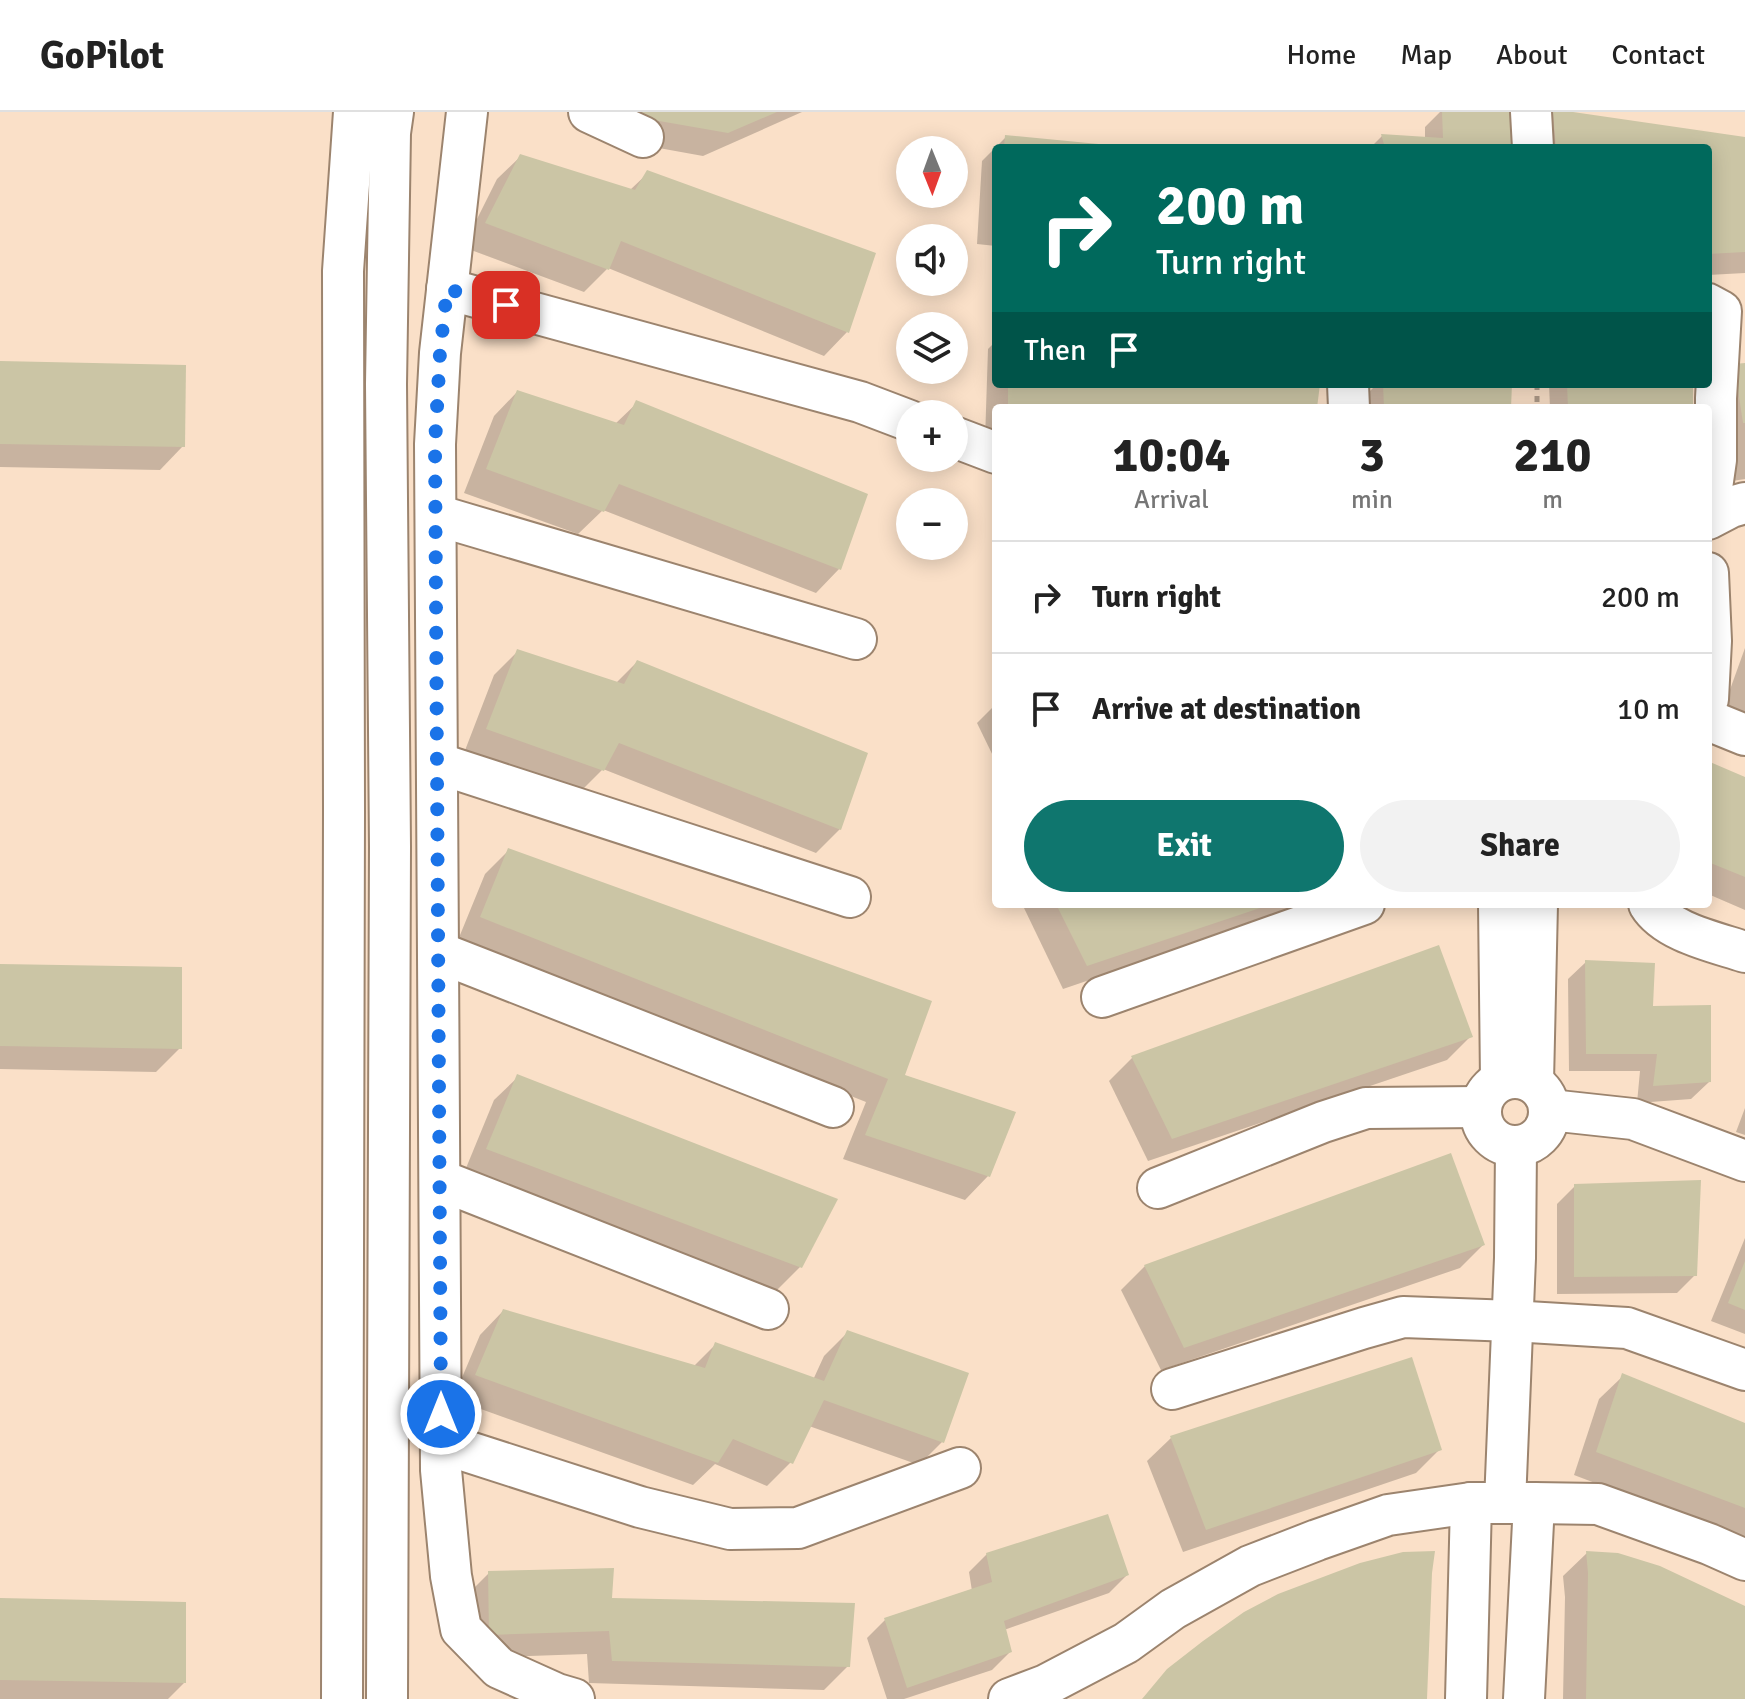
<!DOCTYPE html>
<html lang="en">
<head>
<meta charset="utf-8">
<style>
  body { margin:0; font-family:Signika,sans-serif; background:#f2f2f2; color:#222; height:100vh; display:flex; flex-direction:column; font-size:30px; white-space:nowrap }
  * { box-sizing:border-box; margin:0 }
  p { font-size:26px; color:#767676 }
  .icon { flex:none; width:44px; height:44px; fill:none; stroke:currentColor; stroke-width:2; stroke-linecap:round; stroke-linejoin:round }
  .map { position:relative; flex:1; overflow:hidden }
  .side { position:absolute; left:992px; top:292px; width:720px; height:504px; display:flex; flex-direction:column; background:#fff; border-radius:8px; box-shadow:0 4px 20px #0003 }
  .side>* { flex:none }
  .hud { position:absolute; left:992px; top:32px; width:720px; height:244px; border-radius:8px; box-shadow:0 4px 20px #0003; background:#00695c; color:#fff; overflow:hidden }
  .needle { width:52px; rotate:179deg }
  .controls { position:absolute; left:896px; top:24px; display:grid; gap:16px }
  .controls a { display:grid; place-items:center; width:72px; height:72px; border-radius:50%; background:#fff; box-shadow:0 4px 20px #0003; font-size:40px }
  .pin { position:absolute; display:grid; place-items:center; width:68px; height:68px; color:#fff; margin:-34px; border-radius:16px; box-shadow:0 4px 12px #0006 }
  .me { position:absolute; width:88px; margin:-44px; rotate:0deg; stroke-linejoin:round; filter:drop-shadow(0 0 6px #0008) }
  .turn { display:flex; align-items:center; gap:28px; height:168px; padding:0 32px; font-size:36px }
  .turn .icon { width:104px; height:104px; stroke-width:2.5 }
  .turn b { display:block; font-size:56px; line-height:68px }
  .then { display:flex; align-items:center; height:76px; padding:0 32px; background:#0003; gap:16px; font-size:30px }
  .eta { display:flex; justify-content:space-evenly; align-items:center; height:136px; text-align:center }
  .eta b { font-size:48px; font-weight:700; line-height:56px }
  .primary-button { display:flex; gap:16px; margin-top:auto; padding:16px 32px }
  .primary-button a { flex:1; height:92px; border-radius:48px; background:#0f766e; color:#fff; font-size:32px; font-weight:700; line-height:92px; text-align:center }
  .primary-button a+a { background:#f2f2f2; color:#222 }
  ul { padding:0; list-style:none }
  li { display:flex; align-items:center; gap:24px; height:112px; padding:0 32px; border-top:2px solid #e0e0e0 }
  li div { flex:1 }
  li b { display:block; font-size:30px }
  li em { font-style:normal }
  header { display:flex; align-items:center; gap:48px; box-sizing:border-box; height:112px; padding:0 40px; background:#fff; border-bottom:2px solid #e0e0e0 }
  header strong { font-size:38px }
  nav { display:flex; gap:44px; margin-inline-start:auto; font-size:28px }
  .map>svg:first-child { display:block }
</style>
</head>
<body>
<header>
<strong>GoPilot</strong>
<nav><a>Home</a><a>Map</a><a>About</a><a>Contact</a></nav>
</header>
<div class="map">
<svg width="1745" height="1587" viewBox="0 0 1745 1587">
  <rect width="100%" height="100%" fill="#fae0c8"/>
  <g fill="#0003">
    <path d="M 573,0 L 802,0 L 703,44 L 587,23 Z"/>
    <path d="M 1440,0 L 1519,0 L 1521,36 L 1370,36 L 1382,24 L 1425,27 L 1425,15 Z"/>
    <path d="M 1553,0 L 1745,27 L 1745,161 L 1708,163 L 1708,36 L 1531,36 L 1531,23 Z"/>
    <path d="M 1006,25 L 1121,36 L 996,36 L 996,134 L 977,132 L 982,49 Z"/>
    <path d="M 521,44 L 630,78 L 648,61 L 847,220 L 824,244 L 608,156 L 584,180 L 463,135 L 497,67 Z"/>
    <path d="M 996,229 L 996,272 L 1318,272 L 1315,296 L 996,296 L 996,329 L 985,328 L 988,237 Z"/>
    <path d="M 0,251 L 183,334 L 160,358 L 0,355 Z"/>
    <path d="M 1745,253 L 1745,367 L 1726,370 L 1711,277 Z"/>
    <path d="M 1377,272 L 1510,272 L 1509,296 L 1367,296 L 1366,283 Z"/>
    <path d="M 1549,272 L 1691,272 L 1691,296 L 1550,296 Z"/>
    <path d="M 517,280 L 615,312 L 637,291 L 866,383 L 839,457 L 816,481 L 603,398 L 578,422 L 464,381 L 494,304 Z"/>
    <path d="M 1745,536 L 1745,605 L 1723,597 Z"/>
    <path d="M 517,540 L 615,572 L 637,550 L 840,717 L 816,741 L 603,657 L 579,681 L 464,641 L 494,563 Z"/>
    <path d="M 996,592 L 996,650 L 977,611 Z"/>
    <path d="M 1710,653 L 1745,667 L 1745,798 L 1708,782 L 1708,655 Z"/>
    <path d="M 509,738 L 902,964 L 988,1064 L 965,1088 L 843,1047 L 866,990 L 458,828 L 485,762 Z"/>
    <path d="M 1028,792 L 1312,792 L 1063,877 L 1024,796 Z"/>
    <path d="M 1586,850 L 1651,896 L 1709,970 L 1691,987 L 1637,991 L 1640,959 L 1569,959 L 1568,867 Z"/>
    <path d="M 0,854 L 180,936 L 156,960 L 0,957 Z"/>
    <path d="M 1470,925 L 1447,948 L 1148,1049 L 1109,969 L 1132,946 Z"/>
    <path d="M 518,965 L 801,1154 L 777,1178 L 464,1061 L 494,988 Z"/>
    <path d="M 1745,996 L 1745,1023 L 1736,1020 Z"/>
    <path d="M 1450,1044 L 1483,1133 L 1460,1156 L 1161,1258 L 1121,1178 L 1145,1154 Z"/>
    <path d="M 1575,1074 L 1695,1163 L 1677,1181 L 1557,1182 L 1557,1092 Z"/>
    <path d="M 1745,1126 L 1745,1222 L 1711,1209 Z"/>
    <path d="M 503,1199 L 694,1254 L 715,1233 L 813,1268 L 824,1244 L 848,1220 L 942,1330 L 919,1353 L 809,1314 L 791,1350 L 767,1374 L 715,1352 L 693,1373 L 453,1287 L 480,1223 Z"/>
    <path d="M 1623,1264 L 1745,1313 L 1745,1428 L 1574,1363 L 1599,1287 Z"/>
    <path d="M 1171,1326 L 1440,1337 L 1416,1361 L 1183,1440 L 1147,1349 Z"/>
    <path d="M 1587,1441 L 1745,1496 L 1745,1587 L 1563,1587 L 1565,1485 L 1563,1464 Z"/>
    <path d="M 987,1442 L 1127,1463 L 1109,1481 L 1004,1518 L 1010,1540 L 992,1558 L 904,1587 L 887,1587 L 867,1526 L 885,1508 L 972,1479 L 969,1460 Z"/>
    <path d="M 489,1461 L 610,1488 L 848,1554 L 824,1578 L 589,1571 L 587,1542 L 467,1546 L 465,1485 Z"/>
    <path d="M 0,1488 L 184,1571 L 168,1587 L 0,1587 Z"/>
  </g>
  <g fill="#cbc5a5">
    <path d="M 619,0 L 777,0 L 728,21 L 619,2 Z"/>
    <path d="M 1442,0 L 1521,0 L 1523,36 L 1385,36 L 1381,22 L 1443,26 Z"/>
    <path d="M 1553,0 L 1573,0 L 1745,25 L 1745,140 L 1708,142 L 1708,36 L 1556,36 Z"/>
    <path d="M 1005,23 L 1119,34 L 1119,36 L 1004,36 Z"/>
    <path d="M 520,42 L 635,78 L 647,58 L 876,141 L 849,221 L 621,129 L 609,158 L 485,111 Z"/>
    <path d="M 0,249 L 186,253 L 185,335 L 0,332 Z"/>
    <path d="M 1745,251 L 1745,311 L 1743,311 L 1734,252 Z"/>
    <path d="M 1008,272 L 1320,272 L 1317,296 L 1008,296 Z"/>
    <path d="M 1383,272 L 1512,272 L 1511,296 L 1384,296 Z"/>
    <path d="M 1567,272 L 1693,272 L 1693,296 L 1568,296 Z"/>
    <path d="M 517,278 L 624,313 L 636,288 L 868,382 L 841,458 L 619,372 L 604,400 L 486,357 Z"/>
    <path d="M 517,537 L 624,572 L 637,548 L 868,641 L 841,718 L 619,631 L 604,659 L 486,617 Z"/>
    <path d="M 1710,650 L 1745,665 L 1745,765 L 1708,750 L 1708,655 Z"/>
    <path d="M 508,736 L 932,889 L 905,963 L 1016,1000 L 990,1065 L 865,1023 L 888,967 L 480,805 Z"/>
    <path d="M 1056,792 L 1269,792 L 1269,793 L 1087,854 Z"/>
    <path d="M 1439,833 L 1473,925 L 1172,1027 L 1131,944 Z"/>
    <path d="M 1585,848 L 1655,851 L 1653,894 L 1711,893 L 1711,970 L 1653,974 L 1657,942 L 1586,942 Z"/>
    <path d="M 0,852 L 182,855 L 182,937 L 0,934 Z"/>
    <path d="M 517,962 L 838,1087 L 802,1156 L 486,1037 Z"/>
    <path d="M 1451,1041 L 1485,1133 L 1184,1236 L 1144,1153 Z"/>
    <path d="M 1701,1068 L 1697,1164 L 1574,1165 L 1574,1072 Z"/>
    <path d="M 1745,1149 L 1745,1198 L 1728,1191 Z"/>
    <path d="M 503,1197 L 705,1256 L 715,1230 L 824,1269 L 847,1218 L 969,1261 L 944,1331 L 824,1288 L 793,1352 L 733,1327 L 718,1351 L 475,1263 Z"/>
    <path d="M 1412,1245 L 1442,1338 L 1206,1418 L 1170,1324 Z"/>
    <path d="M 1622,1261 L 1745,1311 L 1745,1396 L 1596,1340 Z"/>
    <path d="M 1108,1402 L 1129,1463 L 1004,1509 L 1012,1540 L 907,1576 L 884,1506 L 992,1470 L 986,1441 Z"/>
    <path d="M 1435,1439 L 1432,1461 L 1427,1587 L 1142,1587 L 1167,1557 L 1203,1529 L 1244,1500 L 1278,1482 L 1360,1451 L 1403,1440 Z"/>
    <path d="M 1586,1439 L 1618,1441 L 1660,1454 L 1745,1494 L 1745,1587 L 1586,1587 L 1588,1461 Z"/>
    <path d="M 614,1456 L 612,1486 L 855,1491 L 850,1555 L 612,1549 L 609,1519 L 489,1523 L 488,1459 Z"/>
    <path d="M 0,1486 L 186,1490 L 186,1571 L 0,1568 Z"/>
  </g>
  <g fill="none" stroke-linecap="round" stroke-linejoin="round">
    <g stroke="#9c846e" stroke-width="44">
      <g id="street">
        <path d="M 467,0 L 440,241 L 435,332 L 441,1358 L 451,1464 L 461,1517 L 499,1556 L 557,1582 L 574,1587"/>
        <path d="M 589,0 L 643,25"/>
        <path d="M 1531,0 L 1533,36"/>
        <path d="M 447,177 L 860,290 L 910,309"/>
        <path d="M 1708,192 L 1721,199 L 1716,286 L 1716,348 L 1708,404"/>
        <path d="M 1348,272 L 1349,296"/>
        <path d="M 954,325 L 996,341"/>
        <path d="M 436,403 L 856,527"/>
        <path d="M 1708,407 L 1731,395 L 1745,391"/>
        <path d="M 1708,461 L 1711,529 L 1708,587"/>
        <path d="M 1708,608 L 1745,623"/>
        <path d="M 437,651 L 850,785"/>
        <path d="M 1499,792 L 1501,968"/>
        <path d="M 1649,792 C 1666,820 1715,830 1745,840"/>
        <path d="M 438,840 L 833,995"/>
        <path d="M 1102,885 L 1364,792"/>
        <circle cx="1515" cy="1000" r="34"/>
        <path d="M 1533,970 L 1537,792"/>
        <path d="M 1550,998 L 1633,1007 L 1745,1049"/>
        <path d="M 440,1068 L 768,1197"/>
        <path d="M 1158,1076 L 1323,1010 L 1366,996 L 1481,995"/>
        <path d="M 1172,1277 L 1364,1216 L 1403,1205 L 1513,1209 L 1627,1216 L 1745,1258"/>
        <path d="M 441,1331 L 640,1395 L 730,1417 L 798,1416 L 960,1356"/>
        <path d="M 1505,1391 L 1515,1146 L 1516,1035"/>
        <path d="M 1534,1391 L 1598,1392 L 1709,1432 L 1745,1448"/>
        <path d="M 342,1587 L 344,699 L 343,159 L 354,0"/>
        <path d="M 387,1587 L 390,734 L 386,272 L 390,21 L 393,0"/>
        <path d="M 1009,1587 L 1046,1573 L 1126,1531 L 1173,1497 L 1250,1454 L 1317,1428 L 1388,1403 L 1471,1391 L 1534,1391 L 1524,1587"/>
        <path d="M 1466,1587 L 1471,1391"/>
      </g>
    </g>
    <path stroke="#ae9a88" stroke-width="5" stroke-dasharray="6 6" stroke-linecap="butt" d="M 1537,272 L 1537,296"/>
    <use href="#street" stroke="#fff" stroke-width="40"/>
  </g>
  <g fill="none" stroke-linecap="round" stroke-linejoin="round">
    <path stroke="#1a73e8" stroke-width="14" stroke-dasharray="0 25.2" d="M 441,1302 L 435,332 L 440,241 L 447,177 L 506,193"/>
  </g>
</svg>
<div class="controls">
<a><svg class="needle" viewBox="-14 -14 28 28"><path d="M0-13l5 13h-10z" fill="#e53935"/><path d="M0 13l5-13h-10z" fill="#767676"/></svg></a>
<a><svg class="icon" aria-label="sound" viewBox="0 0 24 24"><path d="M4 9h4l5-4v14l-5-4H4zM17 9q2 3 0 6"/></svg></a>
<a><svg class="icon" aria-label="layers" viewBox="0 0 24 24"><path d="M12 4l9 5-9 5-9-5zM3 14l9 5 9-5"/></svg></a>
<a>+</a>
<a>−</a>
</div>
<div class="pin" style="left:506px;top:193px;background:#d93025"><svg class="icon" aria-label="arrive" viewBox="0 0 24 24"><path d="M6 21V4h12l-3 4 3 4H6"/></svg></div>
<svg class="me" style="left:441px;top:1302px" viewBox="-20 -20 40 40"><circle r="17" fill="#1a73e8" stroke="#fff" stroke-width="3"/><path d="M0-11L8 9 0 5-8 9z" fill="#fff"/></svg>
<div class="hud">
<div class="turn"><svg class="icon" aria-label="right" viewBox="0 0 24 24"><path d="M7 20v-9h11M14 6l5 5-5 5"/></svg><div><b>200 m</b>Turn right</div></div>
<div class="then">Then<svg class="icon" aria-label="arrive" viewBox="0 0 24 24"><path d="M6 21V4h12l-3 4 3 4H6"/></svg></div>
</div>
<section class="side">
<div class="eta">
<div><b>10:04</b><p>Arrival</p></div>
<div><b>3</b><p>min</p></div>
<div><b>210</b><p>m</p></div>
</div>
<ul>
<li><svg class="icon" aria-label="right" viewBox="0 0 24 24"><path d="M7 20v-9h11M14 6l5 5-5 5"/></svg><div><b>Turn right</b></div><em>200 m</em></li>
<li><svg class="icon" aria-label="arrive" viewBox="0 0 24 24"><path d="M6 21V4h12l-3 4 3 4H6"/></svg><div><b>Arrive at destination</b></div><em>10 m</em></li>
</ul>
<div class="primary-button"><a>Exit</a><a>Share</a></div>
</section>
</div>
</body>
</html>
